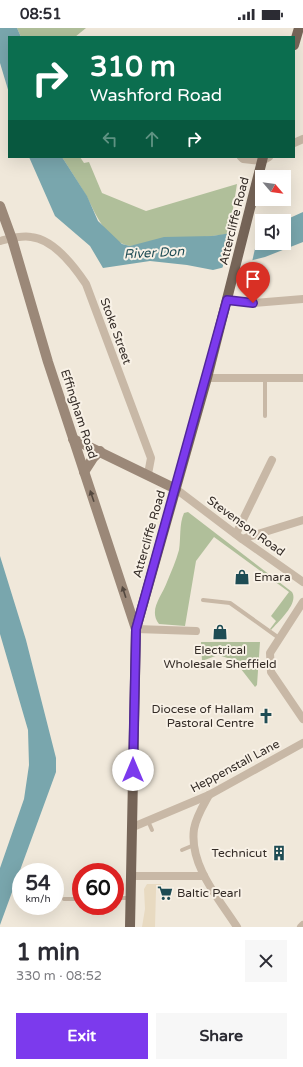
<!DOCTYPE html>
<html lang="en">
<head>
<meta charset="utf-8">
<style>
  body { margin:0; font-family:"Varela Round",sans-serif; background:#f7f7f7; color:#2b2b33; height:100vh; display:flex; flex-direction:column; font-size:15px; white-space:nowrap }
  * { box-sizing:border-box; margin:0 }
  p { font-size:13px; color:#7c7c81 }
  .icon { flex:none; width:22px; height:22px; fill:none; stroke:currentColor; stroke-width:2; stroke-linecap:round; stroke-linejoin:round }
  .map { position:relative; height:899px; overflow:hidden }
  .drawer { display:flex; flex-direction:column; background:#fff; flex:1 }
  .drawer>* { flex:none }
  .guide { position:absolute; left:8px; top:8px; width:287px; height:122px; border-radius:0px; box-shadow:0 4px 16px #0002; background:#0b6e4f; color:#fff; overflow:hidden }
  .needle { width:26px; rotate:119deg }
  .controls { position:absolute; left:255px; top:142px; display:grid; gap:8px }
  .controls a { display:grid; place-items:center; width:36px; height:36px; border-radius:0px; background:#fff; box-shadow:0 4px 16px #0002; font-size:20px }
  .speed { position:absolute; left:12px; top:835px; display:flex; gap:8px; font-size:20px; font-weight:700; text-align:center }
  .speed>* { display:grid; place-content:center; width:52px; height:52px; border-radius:50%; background:#fff; box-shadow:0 4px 16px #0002; line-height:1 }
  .speed small { font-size:10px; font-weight:400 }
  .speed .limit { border:6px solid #d22; background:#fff; color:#111 }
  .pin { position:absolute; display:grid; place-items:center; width:34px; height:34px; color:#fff; margin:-41px -17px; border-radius:50% 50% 50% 0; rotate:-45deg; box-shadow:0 0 4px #0007 }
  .pin .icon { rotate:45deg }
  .me { position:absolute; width:44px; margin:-22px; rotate:0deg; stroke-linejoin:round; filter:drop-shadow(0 0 3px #0008) }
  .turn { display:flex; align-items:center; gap:14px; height:84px; padding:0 16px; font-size:18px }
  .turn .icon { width:52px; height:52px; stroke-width:2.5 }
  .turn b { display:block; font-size:28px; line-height:34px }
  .lanes { display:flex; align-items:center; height:38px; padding:0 16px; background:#0003; justify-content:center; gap:20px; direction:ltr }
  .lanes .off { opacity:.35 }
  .round { display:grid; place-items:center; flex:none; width:42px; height:42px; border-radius:0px; background:#f7f7f7 }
  .headline { display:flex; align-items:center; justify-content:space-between; height:68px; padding:0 16px }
  h1 { font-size:24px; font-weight:700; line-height:30px }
  .cta { display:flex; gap:8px; margin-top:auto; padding:8px 16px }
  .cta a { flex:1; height:46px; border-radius:0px; background:#7c3aed; color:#fff; font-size:16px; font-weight:700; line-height:46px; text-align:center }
  .cta a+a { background:#f7f7f7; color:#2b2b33 }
  .status { display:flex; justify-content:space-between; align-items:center; height:28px; padding:0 20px; background:#fff; direction:ltr }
  .status svg { height:11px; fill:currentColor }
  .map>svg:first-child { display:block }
</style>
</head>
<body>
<div class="status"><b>08:51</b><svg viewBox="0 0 49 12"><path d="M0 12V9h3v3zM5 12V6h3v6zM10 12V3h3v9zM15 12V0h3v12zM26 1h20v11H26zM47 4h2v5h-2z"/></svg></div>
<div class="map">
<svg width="303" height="899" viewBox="0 0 303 899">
  <rect width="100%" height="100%" fill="#f0e8da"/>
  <g fill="#b0bf9a">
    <path d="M 17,0 L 86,0 L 75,9 L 21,9 Z"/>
    <path d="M 62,129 L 80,129 L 84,135 L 89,134 L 102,165 L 146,183 L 237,156 L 229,206 L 130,218 C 107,214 96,187 87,169 C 79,155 70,142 62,129 Z"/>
    <path d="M 188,484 L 292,564 C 299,575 279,593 271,602 L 270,601 L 276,593 L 271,588 L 289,564 L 214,509 L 196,533 L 185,598 L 159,596 C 148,582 162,568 167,554 C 171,544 176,533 179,522 C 181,510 179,496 184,485 Z"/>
    <path d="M 201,614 L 260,614 L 257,657 L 255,659 L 234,632 L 218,627 L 202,633 Z"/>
  </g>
  <path fill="#e8dac1" d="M 147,856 L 163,856 L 156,862 L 155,899 L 142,899 L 145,881 L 144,861 Z"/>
  <g fill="#79a6ad">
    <path d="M 0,0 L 17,0 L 21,9 L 9,9 L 9,65 L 0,35 Z"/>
    <path d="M 29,129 L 62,129 L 87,168 L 98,193 L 122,216 L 130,218 L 164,209 L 212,208 L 262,200 L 262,215 L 284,215 L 284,193 L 283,193 L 303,184 L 303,214 L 265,229 L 213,242 L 187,237 L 150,233 L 103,240 L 90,218 L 55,188 Z"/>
    <path d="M 0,528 L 26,612 L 56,730 L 56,744 L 0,897 L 0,840 L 24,771 L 29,737 L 28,702 L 0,606 Z"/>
  </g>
  <path fill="#f0e8da" d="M 260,198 L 252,234 L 222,242 L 231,203 Z"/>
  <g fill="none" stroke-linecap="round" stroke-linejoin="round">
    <g stroke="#c8b8a6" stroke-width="4">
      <path d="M 265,350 L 265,388"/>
      <path d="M 203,572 L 230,575 L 279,610"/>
      <path d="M 148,793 L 152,802"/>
      <path d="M 182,822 L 194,817"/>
      <path d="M 115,870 L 130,870"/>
      <path d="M 64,871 L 81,871"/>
    </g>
    <g stroke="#c8b8a6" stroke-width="8">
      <path d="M 294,115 L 303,111"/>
      <path d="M 241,129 L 243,131 L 262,133 L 269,129"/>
      <path d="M 0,213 C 9,211 21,207 31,209 C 53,211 74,238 86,256 L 151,430 L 148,446"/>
      <path d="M 227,272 L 253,275 L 303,271"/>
      <path d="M 207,350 L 303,350"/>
      <path d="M 176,461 L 242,511 L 303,554"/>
      <path d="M 236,506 L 272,432"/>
      <path d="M 242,511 L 303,492"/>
      <path d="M 303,574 L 270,625 L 271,644 L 303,691"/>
      <path d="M 136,601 L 196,603"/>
      <path d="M 209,767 C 203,778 196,789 194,801 C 189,837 219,871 237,899"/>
      <path d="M 133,799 L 209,767 L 303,715"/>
      <path d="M 131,848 L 204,848"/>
      <path d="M 301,899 L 303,897"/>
    </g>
    <g stroke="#9b8878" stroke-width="10">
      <path d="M 0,178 L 12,211 L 48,334 L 136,601"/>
      <path d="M 73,411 L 176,461"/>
      <path d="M 84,444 L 93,430 L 100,423"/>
    </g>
    <g stroke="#766558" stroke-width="10">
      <path d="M 294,17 L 299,0"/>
      <path d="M 130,899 L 136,601 L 207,350 L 263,129"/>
    </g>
  </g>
  <defs><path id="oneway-solid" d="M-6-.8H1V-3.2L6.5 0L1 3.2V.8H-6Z"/></defs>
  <g fill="#53483f">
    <use href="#oneway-solid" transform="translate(92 468) rotate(-109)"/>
    <use href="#oneway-solid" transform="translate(124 564) rotate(-108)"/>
  </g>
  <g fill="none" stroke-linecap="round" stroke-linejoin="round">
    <g stroke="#51269a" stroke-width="10">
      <path id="route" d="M 133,742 L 136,601 L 227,272 L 253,275"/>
    </g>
    <use href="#route" stroke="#7c3aed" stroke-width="7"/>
  </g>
  <defs>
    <g id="shop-bare" transform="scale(1.2)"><path d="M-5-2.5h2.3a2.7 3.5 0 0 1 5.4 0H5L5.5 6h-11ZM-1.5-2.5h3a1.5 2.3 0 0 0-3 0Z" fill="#1e4c54" stroke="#f8f1e6" stroke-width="2.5" paint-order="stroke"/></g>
    <g id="church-bare" transform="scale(1.2)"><path d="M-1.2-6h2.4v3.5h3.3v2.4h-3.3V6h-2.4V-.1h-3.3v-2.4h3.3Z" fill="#1e4c54" stroke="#f8f1e6" stroke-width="2.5" paint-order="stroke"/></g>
    <g id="building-bare" transform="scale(1.2)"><path d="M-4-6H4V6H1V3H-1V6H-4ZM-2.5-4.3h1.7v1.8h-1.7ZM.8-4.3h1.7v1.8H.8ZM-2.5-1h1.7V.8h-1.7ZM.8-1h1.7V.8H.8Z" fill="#1e4c54" stroke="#f8f1e6" stroke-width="2.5" paint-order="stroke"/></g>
    <g id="supermarket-bare" transform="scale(1.2)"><path d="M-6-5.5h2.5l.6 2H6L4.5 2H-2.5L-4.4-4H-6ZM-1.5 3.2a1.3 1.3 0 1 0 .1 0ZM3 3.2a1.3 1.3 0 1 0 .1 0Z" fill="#1e4c54" stroke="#f8f1e6" stroke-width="2.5" paint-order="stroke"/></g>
  </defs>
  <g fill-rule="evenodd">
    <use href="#shop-bare" x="242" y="549"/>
    <use href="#shop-bare" x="220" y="604"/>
    <use href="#church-bare" x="266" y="688"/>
    <use href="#building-bare" x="279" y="825"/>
    <use href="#supermarket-bare" x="165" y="865"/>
  </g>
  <g text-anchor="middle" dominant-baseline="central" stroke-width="4" stroke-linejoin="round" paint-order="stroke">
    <g font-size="12" fill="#342c27" stroke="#f8f1e6">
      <text transform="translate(234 193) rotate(-76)">Attercliffe Road</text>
      <text transform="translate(116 303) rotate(70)">Stoke Street</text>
      <text transform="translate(79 386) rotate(72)">Effingham Road</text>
      <text transform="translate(246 498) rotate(36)">Stevenson Road</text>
      <text transform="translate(149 506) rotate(-74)">Attercliffe Road</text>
      <text transform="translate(235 738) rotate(-28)">Heppenstall Lane</text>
    </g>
    <g font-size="12" fill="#342c27" stroke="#f8f1e6" text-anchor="start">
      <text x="254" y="549">Emara</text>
      <text x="220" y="622" text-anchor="middle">Electrical<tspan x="220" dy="14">Wholesale Sheffield</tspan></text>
      <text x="254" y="681" text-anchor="end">Diocese of Hallam<tspan x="254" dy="14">Pastoral Centre</tspan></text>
      <text x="267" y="825" text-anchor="end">Technicut</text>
      <text x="177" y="865">Baltic Pearl</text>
    </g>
    <g font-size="13" font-style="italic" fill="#1e4c54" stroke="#f8f1e6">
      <text transform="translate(154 225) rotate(-3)">River Don</text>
    </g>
  </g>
</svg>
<div class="controls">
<a><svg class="needle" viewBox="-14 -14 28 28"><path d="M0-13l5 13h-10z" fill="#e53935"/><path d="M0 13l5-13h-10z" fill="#7c7c81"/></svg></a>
<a><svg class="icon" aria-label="sound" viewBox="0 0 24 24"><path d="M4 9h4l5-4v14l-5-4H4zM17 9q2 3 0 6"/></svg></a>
</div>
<div class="speed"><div>54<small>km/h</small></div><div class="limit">60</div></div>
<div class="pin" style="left:253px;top:275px;background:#d93025"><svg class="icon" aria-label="arrive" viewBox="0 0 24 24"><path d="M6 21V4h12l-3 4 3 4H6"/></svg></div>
<svg class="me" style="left:133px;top:742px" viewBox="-20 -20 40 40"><circle r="19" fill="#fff"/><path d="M0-13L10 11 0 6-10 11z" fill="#7c3aed"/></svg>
<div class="guide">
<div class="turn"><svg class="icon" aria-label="right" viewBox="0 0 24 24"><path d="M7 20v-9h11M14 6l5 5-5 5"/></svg><div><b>310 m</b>Washford Road</div></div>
<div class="lanes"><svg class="icon off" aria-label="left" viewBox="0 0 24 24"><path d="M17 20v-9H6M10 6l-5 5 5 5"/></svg><svg class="icon off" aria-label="ahead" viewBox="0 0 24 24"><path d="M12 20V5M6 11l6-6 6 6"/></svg><svg class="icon" aria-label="right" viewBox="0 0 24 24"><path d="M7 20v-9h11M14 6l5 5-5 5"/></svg></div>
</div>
</div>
<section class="drawer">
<div class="headline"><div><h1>1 min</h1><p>330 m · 08:52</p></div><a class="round"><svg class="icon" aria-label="close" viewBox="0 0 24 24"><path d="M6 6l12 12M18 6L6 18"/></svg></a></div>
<div class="cta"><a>Exit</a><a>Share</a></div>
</section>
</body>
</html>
